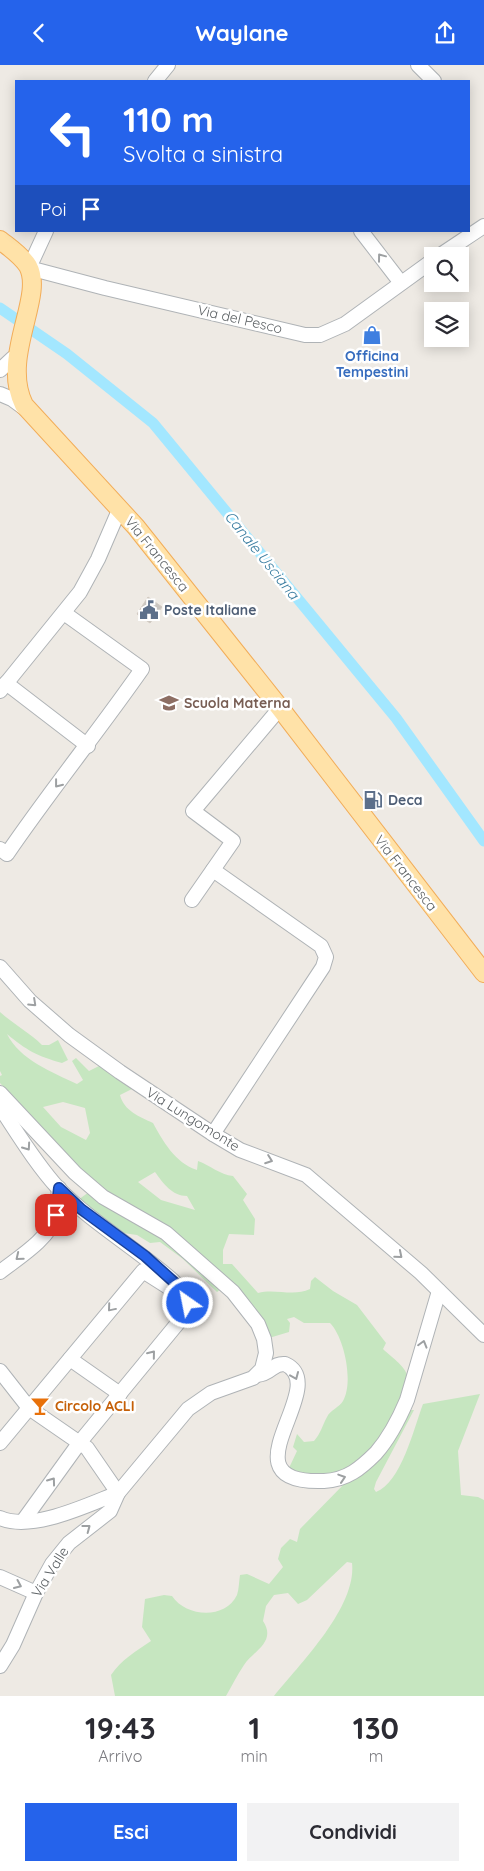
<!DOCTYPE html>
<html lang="it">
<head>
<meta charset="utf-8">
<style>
  body { margin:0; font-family:Quicksand,sans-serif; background:#f2f2f3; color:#2b2b33; height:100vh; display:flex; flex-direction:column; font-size:19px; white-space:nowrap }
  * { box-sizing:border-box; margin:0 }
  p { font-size:16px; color:#7c7c81 }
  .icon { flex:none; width:28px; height:28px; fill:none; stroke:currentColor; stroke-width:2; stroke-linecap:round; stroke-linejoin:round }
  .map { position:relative; height:1631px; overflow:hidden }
  .details { display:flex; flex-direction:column; background:#fff; flex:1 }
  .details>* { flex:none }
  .banner { position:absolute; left:15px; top:15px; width:455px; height:152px; border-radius:0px; box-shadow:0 2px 12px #0003; background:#2563eb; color:#fff; overflow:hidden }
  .buttons { position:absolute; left:424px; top:182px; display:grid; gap:10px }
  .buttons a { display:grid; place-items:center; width:45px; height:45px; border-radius:0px; background:#fff; box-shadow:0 2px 12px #0003; font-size:25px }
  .pin { position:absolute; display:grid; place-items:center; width:42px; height:42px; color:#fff; margin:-21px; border-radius:10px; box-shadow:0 2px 8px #0006 }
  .me { position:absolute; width:55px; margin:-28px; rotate:327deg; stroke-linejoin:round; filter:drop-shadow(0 0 4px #0008) }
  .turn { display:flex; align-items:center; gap:18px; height:105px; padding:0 25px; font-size:22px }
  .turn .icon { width:65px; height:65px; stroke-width:2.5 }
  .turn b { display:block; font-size:35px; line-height:42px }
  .then { display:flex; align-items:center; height:48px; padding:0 25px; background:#0003; gap:10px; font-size:19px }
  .eta { display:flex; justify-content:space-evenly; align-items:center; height:85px; text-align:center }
  .eta b { font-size:30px; font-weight:700; line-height:35px }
  .action { display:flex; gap:10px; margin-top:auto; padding:10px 25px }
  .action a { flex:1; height:58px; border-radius:0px; background:#2563eb; color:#fff; font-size:20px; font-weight:700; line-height:58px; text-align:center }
  .action a+a { background:#f2f2f3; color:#2b2b33 }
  header { display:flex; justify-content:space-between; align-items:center; height:65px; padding:0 25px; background:#2563eb; color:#fff; font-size:22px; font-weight:700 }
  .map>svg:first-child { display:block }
</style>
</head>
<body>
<header><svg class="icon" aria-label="back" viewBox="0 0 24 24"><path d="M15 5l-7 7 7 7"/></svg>Waylane<svg class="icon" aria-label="share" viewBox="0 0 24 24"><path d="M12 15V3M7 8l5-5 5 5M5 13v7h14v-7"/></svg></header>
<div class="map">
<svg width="484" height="1631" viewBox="0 0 484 1631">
  <rect width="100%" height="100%" fill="#eeeae4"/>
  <g fill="#c6e6c0" fill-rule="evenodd">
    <path d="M 0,947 C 13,959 29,967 42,980 L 49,980 L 58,975 L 68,995 L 62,998 C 37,991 26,985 7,969 C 20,995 52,1007 77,1019 L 83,1015 L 72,996 L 76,993 L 89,1006 L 101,1000 L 134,1023 L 120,1030 C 124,1046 140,1052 153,1058 C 163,1076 175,1098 197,1105 L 198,1096 C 210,1100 220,1110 233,1111 L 247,1129 L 243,1135 L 255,1154 L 254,1170 L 229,1169 L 223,1185 L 223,1199 L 232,1199 L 258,1228 C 275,1223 293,1232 310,1224 L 311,1216 L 315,1212 L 333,1226 L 357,1240 L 386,1278 L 383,1284 C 392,1293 409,1303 408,1316 C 408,1324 401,1334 398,1341 C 378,1384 340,1427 289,1403 L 297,1386 L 293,1382 L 297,1369 L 304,1377 L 314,1376 C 321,1368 322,1361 327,1352 C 330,1345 340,1342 343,1336 C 354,1317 344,1272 330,1258 L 304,1258 L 294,1252 L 287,1254 L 290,1258 L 289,1267 L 269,1273 L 229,1218 L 217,1227 L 183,1194 L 160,1177 L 150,1178 L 137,1170 L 123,1168 L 78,1135 L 89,1127 L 31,1053 L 0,1018 L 0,1011 L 2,1010 L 0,1006 ZM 63,1037 L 85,1043 L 90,1068 L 86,1075 L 61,1062 L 43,1042 ZM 155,1107 C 163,1118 172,1131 187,1131 L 195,1145 L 161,1135 L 138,1117 Z"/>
    <path d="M 480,1329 L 458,1386 L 461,1430 L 478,1432 L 484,1435 L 484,1631 L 274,1631 C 300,1599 357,1542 352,1498 L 347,1497 L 307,1535 L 298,1539 L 288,1528 L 274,1530 L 266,1541 L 263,1556 C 277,1577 253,1586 244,1600 C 237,1610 232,1621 226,1631 L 115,1631 L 111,1610 C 121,1595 136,1586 151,1576 L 142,1562 L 145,1534 L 164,1530 L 172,1531 C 186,1552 225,1555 237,1530 C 239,1524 239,1516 240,1510 L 247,1509 L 269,1519 L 283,1502 L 278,1494 L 281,1483 L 290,1474 L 297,1477 L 300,1464 L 346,1417 L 409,1345 L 414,1345 L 376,1417 L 374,1424 L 376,1427 C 401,1418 414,1363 423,1339 Z"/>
  </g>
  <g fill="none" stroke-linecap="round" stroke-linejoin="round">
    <path stroke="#a3e7ff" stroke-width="11" d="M 0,243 L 67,289 L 153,358 L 396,653 L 484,776"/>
  </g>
  <path fill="#c9c5c0" stroke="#d3cbc2" d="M 148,532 L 162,542 L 150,558 L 137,549 Z"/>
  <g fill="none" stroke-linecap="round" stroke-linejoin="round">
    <g stroke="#afb3b6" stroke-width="16">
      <g id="minor">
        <path d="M 418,0 L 434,16"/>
        <path d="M 155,16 L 168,0"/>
        <path d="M 46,166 L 29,203 L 105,223 L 305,270 L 320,270 L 345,259 L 432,196"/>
        <path d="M 361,166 L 401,218"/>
        <path d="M 439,191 L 484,161"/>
        <path d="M 0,305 L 13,293"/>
        <path d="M 0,329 L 12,334 L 27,345"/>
        <path d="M 6,618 L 88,681"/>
        <path d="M 0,626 L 80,527 L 98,494 L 120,443"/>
        <path d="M 0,784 L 7,789 C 50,726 98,667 142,604 L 64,548"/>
        <path d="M 192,835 L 233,776 L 193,746 L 280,643"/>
        <path d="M 0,902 L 30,936 L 69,970 L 120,1007 L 213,1069 L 240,1085 L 306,1110 L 421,1208 L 484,1270"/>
        <path d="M 0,1028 L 75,1108 L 103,1132 L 166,1168 L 233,1227 L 258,1259 L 264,1274 L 266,1288 L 262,1304 L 253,1313 L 211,1328 L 188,1344 L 118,1428 L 110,1446 L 69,1478 L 52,1499 L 36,1528 L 13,1580 L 0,1601"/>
        <path d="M 0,1042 C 18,1069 36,1099 58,1123 C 92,1158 136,1183 172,1215 L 175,1218 L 176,1227 L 188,1238 L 188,1244"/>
        <path d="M 213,1069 L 323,902 L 326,892 L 321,881 L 213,805"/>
        <path d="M 0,1207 C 19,1192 48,1175 56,1151 C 58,1142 58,1132 59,1123"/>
        <path d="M 70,1294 L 120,1329"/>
        <path d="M 0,1306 L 29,1343 L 87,1383 L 118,1428"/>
        <path d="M 257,1310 C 272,1309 272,1298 285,1299 C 334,1321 218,1420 324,1416 C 347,1415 361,1403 376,1388 C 390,1372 399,1354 407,1335 L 439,1226"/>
        <path d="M 0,1378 L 143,1206 L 176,1227"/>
        <path d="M 0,1453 C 32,1467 87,1440 118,1428"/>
        <path d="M 23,1456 L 80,1377 L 182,1253"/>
        <path d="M 0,1512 L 36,1528"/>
      </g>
    </g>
    <g stroke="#f2ad59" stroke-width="20">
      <path id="major" d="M 0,175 C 10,183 21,190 28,201 C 45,232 0,291 24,340 L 136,462 L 280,643 L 484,908"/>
    </g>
    <use href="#minor" stroke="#fff" stroke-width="14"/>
    <use href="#major" stroke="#ffe2a8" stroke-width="18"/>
  </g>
  <defs><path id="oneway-chevron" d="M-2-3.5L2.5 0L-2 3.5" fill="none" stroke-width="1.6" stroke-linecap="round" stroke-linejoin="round" transform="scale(1.25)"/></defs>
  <g stroke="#9da0a2">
    <use href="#oneway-chevron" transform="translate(381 192) rotate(-127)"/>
    <use href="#oneway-chevron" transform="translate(58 719) rotate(128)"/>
    <use href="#oneway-chevron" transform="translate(33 938) rotate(43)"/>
    <use href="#oneway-chevron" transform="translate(27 1082) rotate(55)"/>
    <use href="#oneway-chevron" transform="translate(269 1095) rotate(20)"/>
    <use href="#oneway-chevron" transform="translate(399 1190) rotate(40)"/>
    <use href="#oneway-chevron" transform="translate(19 1192) rotate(141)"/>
    <use href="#oneway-chevron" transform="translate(111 1243) rotate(130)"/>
    <use href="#oneway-chevron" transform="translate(423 1279) rotate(-74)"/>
    <use href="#oneway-chevron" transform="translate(152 1289) rotate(-51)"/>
    <use href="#oneway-chevron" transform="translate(295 1311) rotate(67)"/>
    <use href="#oneway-chevron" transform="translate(342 1413) rotate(-18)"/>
    <use href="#oneway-chevron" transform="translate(52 1416) rotate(-54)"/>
    <use href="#oneway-chevron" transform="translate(87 1463) rotate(-37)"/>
    <use href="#oneway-chevron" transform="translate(18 1520) rotate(24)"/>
  </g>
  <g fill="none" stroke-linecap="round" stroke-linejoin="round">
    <g stroke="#184099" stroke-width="12">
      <path id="route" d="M 56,1150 L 59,1123 L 81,1144 L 145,1191 L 175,1218 L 176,1227 L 188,1238"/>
    </g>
    <use href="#route" stroke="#2563eb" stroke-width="9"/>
  </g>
  <defs>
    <g id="shop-bare" transform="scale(1.5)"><path d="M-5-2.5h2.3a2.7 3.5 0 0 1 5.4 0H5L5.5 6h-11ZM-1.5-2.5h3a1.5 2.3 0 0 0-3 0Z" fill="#3f7fe0" stroke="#fff" stroke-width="2.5" paint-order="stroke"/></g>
    <g id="civic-bare" transform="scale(1.5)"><path d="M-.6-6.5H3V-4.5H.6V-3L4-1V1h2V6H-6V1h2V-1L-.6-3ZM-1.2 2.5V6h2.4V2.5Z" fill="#5c6f8a" stroke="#fff" stroke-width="2.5" paint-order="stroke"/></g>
    <g id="school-bare" transform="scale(1.5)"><path d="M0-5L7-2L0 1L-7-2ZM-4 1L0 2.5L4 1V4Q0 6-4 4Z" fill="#8d6e63" stroke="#fff" stroke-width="2.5" paint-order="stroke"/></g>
    <g id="fuel-bare" transform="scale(1.5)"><path d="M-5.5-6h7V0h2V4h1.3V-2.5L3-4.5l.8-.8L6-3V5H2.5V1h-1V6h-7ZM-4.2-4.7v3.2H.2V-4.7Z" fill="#5c6f8a" stroke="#fff" stroke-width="2.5" paint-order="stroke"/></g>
    <g id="bar-bare" transform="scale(1.5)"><path d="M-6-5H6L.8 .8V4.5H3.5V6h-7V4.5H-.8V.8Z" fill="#e8710a" stroke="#fff" stroke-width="2.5" paint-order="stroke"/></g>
  </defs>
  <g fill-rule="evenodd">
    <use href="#shop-bare" x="372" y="270"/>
    <use href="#civic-bare" x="149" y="545"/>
    <use href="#school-bare" x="169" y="638"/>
    <use href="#fuel-bare" x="373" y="735"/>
    <use href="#bar-bare" x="40" y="1341"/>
  </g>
  <g text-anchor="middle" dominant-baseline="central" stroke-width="5" stroke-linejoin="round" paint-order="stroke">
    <g font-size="14" fill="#5c6164" stroke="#fff">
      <text transform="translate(240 254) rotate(13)">Via del Pesco</text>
      <text transform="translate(157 489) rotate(51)">Via Francesca</text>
      <text transform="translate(406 808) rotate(52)">Via Francesca</text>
      <text transform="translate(193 1054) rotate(32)">Via Lungomonte</text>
      <text transform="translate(50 1507) rotate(-58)">Via Valle</text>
    </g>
    <g font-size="14" font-weight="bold" fill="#366cbe" stroke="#fff">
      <text x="372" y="291">Officina<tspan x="372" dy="16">Tempestini</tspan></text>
    </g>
    <g font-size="14" font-weight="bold" fill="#4e5e75" stroke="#fff" text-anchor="start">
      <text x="164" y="545">Poste Italiane</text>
      <text x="388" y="735">Deca</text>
    </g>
    <g font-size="14" font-weight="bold" fill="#785e54" stroke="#fff" text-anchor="start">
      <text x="184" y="638">Scuola Materna</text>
    </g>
    <g font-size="14" font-weight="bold" fill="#c56008" stroke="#fff" text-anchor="start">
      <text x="55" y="1341">Circolo ACLI</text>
    </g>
    <g font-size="15" font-style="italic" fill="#3a7da0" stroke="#fff">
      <text transform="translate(262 490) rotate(51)">Canale Usciana</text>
    </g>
  </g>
</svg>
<div class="buttons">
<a><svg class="icon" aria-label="search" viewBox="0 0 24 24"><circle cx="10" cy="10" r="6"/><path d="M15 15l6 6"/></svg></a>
<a><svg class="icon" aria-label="layers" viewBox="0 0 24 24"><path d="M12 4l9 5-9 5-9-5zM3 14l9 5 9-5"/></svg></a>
</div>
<div class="pin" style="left:56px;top:1150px;background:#d93025"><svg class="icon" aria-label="arrive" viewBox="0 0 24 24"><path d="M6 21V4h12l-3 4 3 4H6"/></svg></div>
<svg class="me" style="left:188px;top:1238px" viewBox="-20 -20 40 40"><circle r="17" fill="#2563eb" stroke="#fff" stroke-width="3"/><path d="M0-11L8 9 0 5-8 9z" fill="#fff"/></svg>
<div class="banner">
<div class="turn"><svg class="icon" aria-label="left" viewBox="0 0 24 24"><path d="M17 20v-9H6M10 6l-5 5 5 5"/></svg><div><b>110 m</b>Svolta a sinistra</div></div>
<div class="then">Poi<svg class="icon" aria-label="arrive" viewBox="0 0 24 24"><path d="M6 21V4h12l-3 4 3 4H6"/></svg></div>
</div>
</div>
<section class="details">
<div class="eta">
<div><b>19:43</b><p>Arrivo</p></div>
<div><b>1</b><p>min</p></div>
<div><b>130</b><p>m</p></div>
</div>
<div class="action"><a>Esci</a><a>Condividi</a></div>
</section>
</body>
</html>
